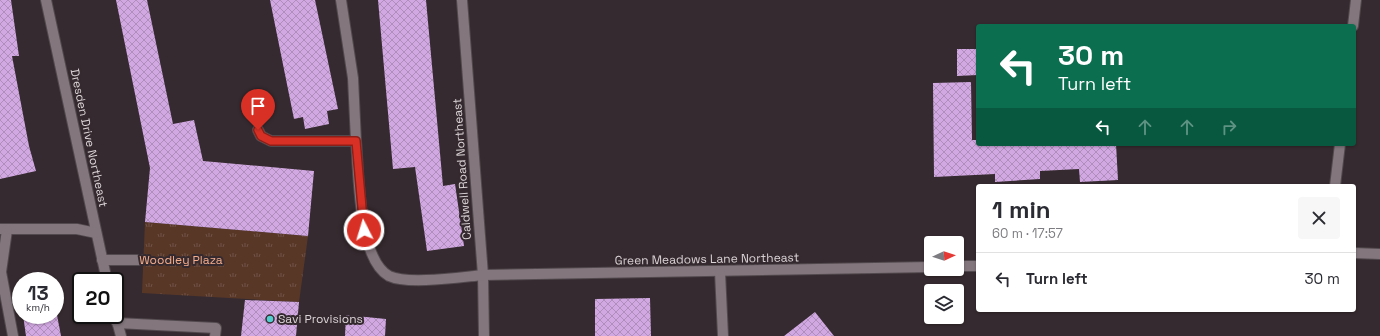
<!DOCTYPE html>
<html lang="en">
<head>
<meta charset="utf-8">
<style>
  body { margin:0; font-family:"Space Grotesk",sans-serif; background:#f7f7f7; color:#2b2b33; height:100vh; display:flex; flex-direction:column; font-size:15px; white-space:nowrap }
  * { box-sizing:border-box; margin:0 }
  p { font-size:13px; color:#7c7c81 }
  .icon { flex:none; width:22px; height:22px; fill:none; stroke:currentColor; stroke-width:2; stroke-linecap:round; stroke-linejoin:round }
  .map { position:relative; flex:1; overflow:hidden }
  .sheet { position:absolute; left:976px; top:184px; width:380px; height:128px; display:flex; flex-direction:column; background:#fff; border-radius:4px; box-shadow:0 1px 3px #0004 }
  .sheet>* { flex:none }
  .top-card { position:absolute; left:976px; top:24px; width:380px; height:122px; border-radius:4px; box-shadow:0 1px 3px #0004; background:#0b6e4f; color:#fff; overflow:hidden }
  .needle { width:26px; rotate:87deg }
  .tools { position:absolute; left:924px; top:236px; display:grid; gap:8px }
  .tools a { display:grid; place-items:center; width:40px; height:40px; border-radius:4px; background:#fff; box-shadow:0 1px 3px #0004; font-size:20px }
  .speed { position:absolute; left:12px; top:272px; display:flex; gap:8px; font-size:20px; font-weight:700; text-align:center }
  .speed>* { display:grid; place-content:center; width:52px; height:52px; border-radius:50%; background:#fff; box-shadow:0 1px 3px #0004; line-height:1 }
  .speed small { font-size:10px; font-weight:400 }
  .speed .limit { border:2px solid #111; border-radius:6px; background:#fff; color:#111 }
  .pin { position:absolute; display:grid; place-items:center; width:34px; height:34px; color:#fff; margin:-41px -17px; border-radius:50% 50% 50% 0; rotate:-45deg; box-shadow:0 0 4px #0007 }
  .pin .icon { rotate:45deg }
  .me { position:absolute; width:44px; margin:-22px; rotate:355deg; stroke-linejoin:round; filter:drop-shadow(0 0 3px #0008) }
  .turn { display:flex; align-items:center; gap:14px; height:84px; padding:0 16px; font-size:18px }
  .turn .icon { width:52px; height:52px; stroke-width:2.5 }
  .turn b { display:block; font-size:28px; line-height:34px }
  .lanes { display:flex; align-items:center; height:38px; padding:0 16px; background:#0003; justify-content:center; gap:20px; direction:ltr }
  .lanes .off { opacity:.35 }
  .round { display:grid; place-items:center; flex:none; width:42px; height:42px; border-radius:4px; background:#f7f7f7 }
  .headline { display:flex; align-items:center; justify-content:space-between; height:68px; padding:0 16px }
  h1 { font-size:24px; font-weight:700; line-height:30px }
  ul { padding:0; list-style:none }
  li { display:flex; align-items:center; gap:12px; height:52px; padding:0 16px; border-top:1px solid #e1e1e2 }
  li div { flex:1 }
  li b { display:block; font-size:15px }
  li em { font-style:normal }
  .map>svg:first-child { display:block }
</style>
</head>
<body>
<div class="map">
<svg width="1380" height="336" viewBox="0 0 1380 336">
  <defs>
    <pattern id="park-tufts" width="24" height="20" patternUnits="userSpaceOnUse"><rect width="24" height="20" fill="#593727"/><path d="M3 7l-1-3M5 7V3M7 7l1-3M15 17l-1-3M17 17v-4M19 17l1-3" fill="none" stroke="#705346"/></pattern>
    <pattern id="building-cross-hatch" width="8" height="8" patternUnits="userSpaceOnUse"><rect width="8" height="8" fill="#d2a8e2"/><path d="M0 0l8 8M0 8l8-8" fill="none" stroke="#ae8eba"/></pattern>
  </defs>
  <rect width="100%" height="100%" fill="#352a2f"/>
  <path fill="url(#park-tufts)" d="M 145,222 L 308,236 L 299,302 L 142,293 Z"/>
  <g fill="url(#building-cross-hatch)">
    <path d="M 0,0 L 11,0 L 19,56 L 12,56 L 29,146 L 36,171 L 0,179 Z"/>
    <path d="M 116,0 L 147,0 L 173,124 L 194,120 L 203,161 L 314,171 L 308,236 L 145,222 L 150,168 Z"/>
    <path d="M 270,0 L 315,0 L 338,109 L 327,111 L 329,124 L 305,129 L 303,117 L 294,119 Z"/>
    <path d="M 378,0 L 426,0 L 443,186 L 455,184 L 464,246 L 427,251 L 415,167 L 393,169 Z"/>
    <path d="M 957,49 L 978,49 L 978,75 L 957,76 Z"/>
    <path d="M 971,82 L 972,140 L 978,140 L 978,144 L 1116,144 L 1118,180 L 1080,182 L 1079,169 L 1040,171 L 1040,179 L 995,182 L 995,174 L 934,177 L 933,83 Z"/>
    <path d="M 650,298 L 651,336 L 595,336 L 595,299 Z"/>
    <path d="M 245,300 L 299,302 L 296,336 L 241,336 Z"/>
    <path d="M 815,312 L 834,336 L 784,336 Z"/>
    <path d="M 23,315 L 57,315 L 61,336 L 26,336 Z"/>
    <path d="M 346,315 L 386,319 L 385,336 L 345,336 Z"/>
  </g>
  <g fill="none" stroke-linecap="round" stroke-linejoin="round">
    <g stroke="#51494d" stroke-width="12">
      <g id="minor">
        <path d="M 46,0 L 107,281"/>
        <path d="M 462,0 L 483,275 L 484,336"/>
        <path d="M 1353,26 L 1356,0"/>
        <path d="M 258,130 L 261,136 L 271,141 L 356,141 L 353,78 L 341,0"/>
        <path d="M 356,141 C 359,173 358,259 389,276 C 408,285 461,277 483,275 L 931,267"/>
        <path d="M 1335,186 L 1340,144"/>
        <path d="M 0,229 L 77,229 L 96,233"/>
        <path d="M 7,230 L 1,272 L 13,336"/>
        <path d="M 1354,253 L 1380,254"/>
        <path d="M 102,260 L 144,260"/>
        <path d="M 957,266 L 978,266"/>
        <path d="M 720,272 L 723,336"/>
        <path d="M 115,314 L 121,336"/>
        <path d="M 117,323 L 216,328 L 215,336"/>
      </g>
    </g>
    <use href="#minor" stroke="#83767d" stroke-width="10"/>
  </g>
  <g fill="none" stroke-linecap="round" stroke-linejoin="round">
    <g stroke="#8d1f18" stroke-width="10">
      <path id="route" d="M 258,130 L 261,136 L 271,141 L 356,141 L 364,230"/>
    </g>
    <use href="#route" stroke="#d93025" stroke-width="7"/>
  </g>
  <circle fill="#52cdd0" stroke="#352a2f" stroke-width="1.5" cx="270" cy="319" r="4"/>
  <g text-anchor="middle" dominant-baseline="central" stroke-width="4" stroke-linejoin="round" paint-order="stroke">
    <g font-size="12" fill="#dbd4d7" stroke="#352a2f">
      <text transform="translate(89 138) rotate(78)">Dresden Drive Northeast</text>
      <text transform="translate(462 169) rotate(-94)">Caldwell Road Northeast</text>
      <text transform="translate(707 259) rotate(-1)">Green Meadows Lane Northeast</text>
    </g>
    <g font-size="12" fill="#f6ad8b" stroke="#352a2f">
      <text x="181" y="260">Woodley Plaza</text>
    </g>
    <g font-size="12" fill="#dbd4d7" stroke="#352a2f" text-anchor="start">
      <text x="278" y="319">Savi Provisions</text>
    </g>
  </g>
</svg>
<div class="tools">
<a><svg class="needle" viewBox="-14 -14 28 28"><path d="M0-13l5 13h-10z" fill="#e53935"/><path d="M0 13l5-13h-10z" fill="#7c7c81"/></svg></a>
<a><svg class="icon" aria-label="layers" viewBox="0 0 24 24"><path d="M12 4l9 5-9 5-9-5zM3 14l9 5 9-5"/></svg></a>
</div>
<div class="speed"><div>13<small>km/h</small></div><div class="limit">20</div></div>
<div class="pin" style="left:258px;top:130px;background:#d93025"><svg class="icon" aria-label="arrive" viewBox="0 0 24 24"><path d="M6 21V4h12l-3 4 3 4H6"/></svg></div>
<svg class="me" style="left:364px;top:230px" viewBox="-20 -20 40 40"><circle r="17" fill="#d93025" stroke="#fff" stroke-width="3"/><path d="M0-11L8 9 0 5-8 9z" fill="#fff"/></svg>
<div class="top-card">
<div class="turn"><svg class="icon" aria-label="left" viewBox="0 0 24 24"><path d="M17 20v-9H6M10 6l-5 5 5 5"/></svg><div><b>30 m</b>Turn left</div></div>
<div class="lanes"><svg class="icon" aria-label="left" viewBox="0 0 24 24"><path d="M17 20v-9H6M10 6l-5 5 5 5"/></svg><svg class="icon off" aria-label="ahead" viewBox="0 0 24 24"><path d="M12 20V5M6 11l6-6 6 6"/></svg><svg class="icon off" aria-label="ahead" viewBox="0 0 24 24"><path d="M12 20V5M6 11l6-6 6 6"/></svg><svg class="icon off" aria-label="right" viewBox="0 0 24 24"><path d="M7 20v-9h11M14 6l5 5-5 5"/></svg></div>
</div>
<section class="sheet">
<div class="headline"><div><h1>1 min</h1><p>60 m · 17:57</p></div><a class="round"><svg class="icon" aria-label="close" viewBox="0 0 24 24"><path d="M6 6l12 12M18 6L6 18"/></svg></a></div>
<ul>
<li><svg class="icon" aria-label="left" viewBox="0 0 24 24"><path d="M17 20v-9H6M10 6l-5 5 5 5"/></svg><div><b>Turn left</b></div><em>30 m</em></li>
</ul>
</section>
</div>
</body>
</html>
